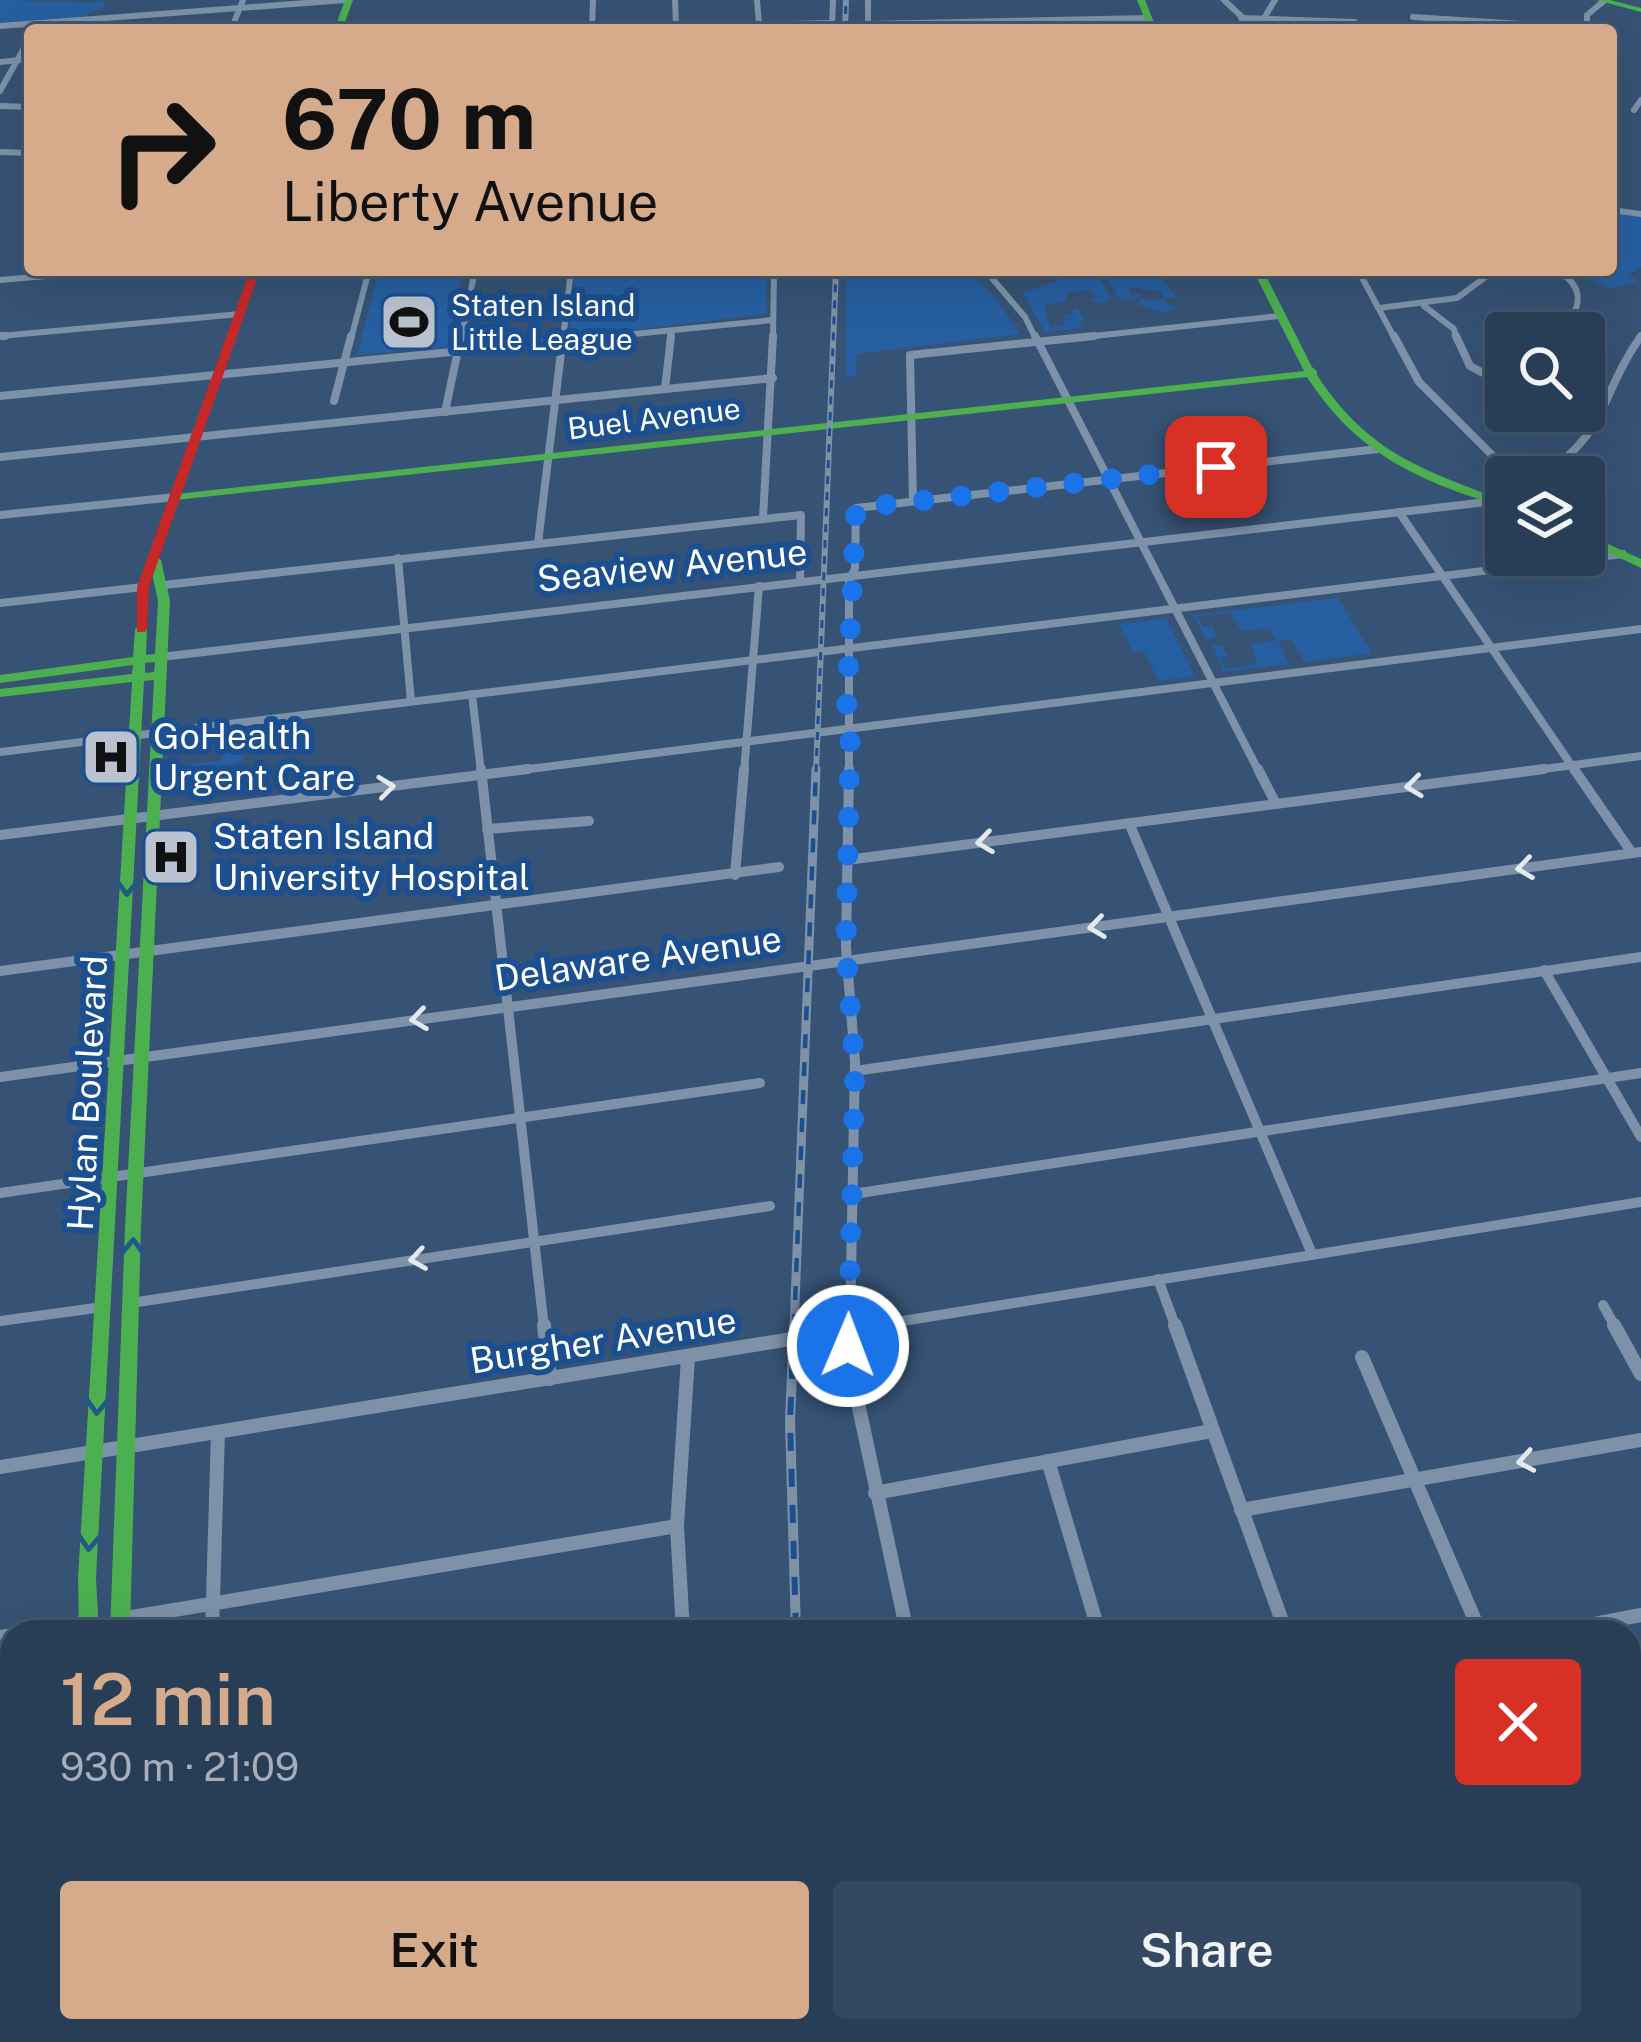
<!DOCTYPE html>
<html lang="en">
<head>
<meta charset="utf-8">
<style>
  body { margin:0; font-family:"Public Sans",sans-serif; background:#344961; color:#f1f3f6; height:100vh; display:flex; flex-direction:column; font-size:45px; white-space:nowrap }
  * { box-sizing:border-box; margin:0 }
  p { font-size:39px; color:#a5aeba }
  .icon { flex:none; width:66px; height:66px; fill:none; stroke:currentColor; stroke-width:2; stroke-linecap:round; stroke-linejoin:round }
  .map { position:relative; flex:1; overflow:hidden }
  .drawer { position:absolute; left:0px; top:1620px; width:1641px; height:423px; display:flex; flex-direction:column; background:#283e57; border-radius:36px 36px 0 0; box-shadow:0 12px 48px #0002,0 0 0 3px #44576d }
  .drawer>* { flex:none }
  .banner { position:absolute; left:24px; top:24px; width:1593px; height:252px; border-radius:12px; box-shadow:0 12px 48px #0002,0 0 0 3px #44576d; background:#d6ab8b; color:#111; overflow:hidden }
  .buttons { position:absolute; left:1485px; top:312px; display:grid; gap:24px }
  .buttons a { display:grid; place-items:center; width:120px; height:120px; border-radius:12px; background:#283e57; box-shadow:0 12px 48px #0002,0 0 0 3px #44576d; font-size:60px }
  .pin { position:absolute; display:grid; place-items:center; width:102px; height:102px; color:#fff; margin:-51px; border-radius:24px; box-shadow:0 6px 18px #0006 }
  .me { position:absolute; width:132px; margin:-66px; rotate:1deg; stroke-linejoin:round; filter:drop-shadow(0 0 9px #0008) }
  .turn { display:flex; align-items:center; gap:42px; height:252px; padding:0 60px; font-size:54px }
  .turn .icon { width:156px; height:156px; stroke-width:2.5 }
  .turn b { display:block; font-size:84px; line-height:102px }
  .round { display:grid; place-items:center; flex:none; width:126px; height:126px; border-radius:12px; background:#344961 }
  .head { display:flex; align-items:center; justify-content:space-between; height:204px; padding:0 60px }
  h1 { font-size:72px; font-weight:600; line-height:90px; color:#d6ab8b }
  .cta { display:flex; gap:24px; margin-top:auto; padding:24px 60px }
  .cta a { flex:1; height:138px; border-radius:12px; background:#d6ab8b; color:#111; font-size:48px; font-weight:600; line-height:138px; text-align:center }
  .cta a+a { background:#344961; color:#f1f3f6 }
  .map>svg:first-child { display:block }
</style>
</head>
<body>
<div class="map">
<svg width="1641" height="2042" viewBox="0 0 1641 2042">
  <rect width="100%" height="100%" fill="#365274"/>
  <g fill="#265fa1">
    <path d="M 0,0 L 93,3 L 104,1 L 104,7 L 88,13 L 87,18 L 0,25 Z"/>
    <path d="M 1611,212 L 1641,216 L 1641,267 L 1628,275 L 1638,281 L 1612,288 L 1564,270 L 1611,270 L 1611,251 L 1617,252 L 1611,247 Z"/>
    <path d="M 379,270 L 463,270 L 447,347 L 357,355 Z"/>
    <path d="M 575,270 L 766,270 L 767,314 L 576,337 L 569,334 Z"/>
    <path d="M 846,270 L 967,270 L 996,298 L 1020,334 L 857,354 L 856,376 L 846,377 Z"/>
    <path d="M 1133,270 L 1153,270 L 1177,297 L 1164,298 L 1168,306 L 1180,305 L 1164,313 L 1136,304 L 1144,297 L 1147,301 L 1163,299 L 1162,291 L 1127,287 L 1131,295 L 1143,294 L 1131,301 L 1118,298 L 1107,278 Z"/>
    <path d="M 1075,274 L 1099,278 L 1111,298 L 1103,304 L 1087,299 L 1095,298 L 1091,290 L 1067,293 L 1067,301 L 1044,305 L 1050,328 L 1065,325 L 1062,318 L 1073,321 L 1063,316 L 1074,315 L 1072,309 L 1078,309 L 1084,319 L 1079,323 L 1086,327 L 1045,332 L 1023,293 Z"/>
    <path d="M 1338,598 L 1372,653 L 1304,662 L 1292,640 L 1278,641 L 1289,664 L 1223,672 L 1212,644 L 1222,646 L 1228,657 L 1220,658 L 1226,669 L 1258,663 L 1250,645 L 1276,640 L 1269,628 L 1241,631 L 1231,613 L 1198,616 L 1203,627 L 1212,626 L 1217,636 L 1206,640 L 1193,615 Z"/>
    <path d="M 1166,618 L 1195,676 L 1159,681 L 1144,651 L 1133,652 L 1119,624 Z"/>
    <path d="M 244,731 L 243,761 L 223,768 L 223,781 L 169,787 L 169,767 L 222,760 L 223,733 Z"/>
  </g>
  <g fill="none" stroke-linecap="round" stroke-linejoin="round">
    <g stroke="#7d92a8" stroke-width="6">
      <path d="M 675,0 L 676,26"/>
      <path d="M 757,0 L 759,24"/>
      <path d="M 868,0 L 868,27"/>
      <path d="M 1224,0 L 1256,30"/>
      <path d="M 1413,17 L 1586,28"/>
      <path d="M 1241,18 L 1355,22"/>
      <path d="M 1264,18 L 1275,0"/>
      <path d="M 868,24 L 1149,18"/>
      <path d="M 0,26 L 346,0"/>
      <path d="M 832,27 L 833,0"/>
      <path d="M 231,30 L 243,0"/>
      <path d="M 488,30 L 832,23"/>
      <path d="M 592,30 L 593,0"/>
      <path d="M 1587,30 L 1587,15 L 1604,1"/>
      <path d="M 0,62 L 30,59"/>
      <path d="M 0,91 L 28,41"/>
      <path d="M 0,106 L 30,107"/>
      <path d="M 1634,110 L 1641,100"/>
      <path d="M 0,152 L 30,153"/>
      <path d="M 1611,210 L 1641,214"/>
      <path d="M 985,270 L 1025,317 L 1036,339"/>
      <path d="M 1358,270 L 1395,339"/>
      <path d="M 1556,270 C 1587,287 1582,310 1559,333"/>
      <path d="M 0,280 L 116,270"/>
      <path d="M 1424,306 L 1454,329 L 1456,339"/>
      <path d="M 1379,308 L 1457,298 L 1495,270"/>
      <path d="M 0,336 L 240,314"/>
      <path d="M 351,339 L 369,270"/>
      <path d="M 461,339 L 475,270"/>
      <path d="M 563,339 L 571,270"/>
      <path d="M 584,339 L 773,320"/>
      <path d="M 670,339 L 671,331"/>
      <path d="M 773,339 L 774,270"/>
      <path d="M 1066,339 L 1279,316"/>
    </g>
    <g stroke="#7d92a8" stroke-width="8">
      <path d="M 0,336 L 5,336"/>
      <path d="M 1035,336 L 1259,772"/>
      <path d="M 1394,336 L 1419,382 L 1514,477"/>
      <path d="M 1456,336 L 1470,366 L 1506,385"/>
      <path d="M 665,389 L 671,336"/>
      <path d="M 0,396 L 615,336"/>
      <path d="M 334,401 L 351,336"/>
      <path d="M 445,412 L 461,336"/>
      <path d="M 0,457 L 773,378"/>
      <path d="M 1539,477 C 1608,436 1599,395 1641,336"/>
      <path d="M 913,501 L 910,355 L 1094,336"/>
      <path d="M 1399,512 L 1576,772"/>
      <path d="M 0,515 L 176,497"/>
      <path d="M 763,518 L 773,336"/>
      <path d="M 538,543 L 563,336"/>
      <path d="M 398,558 L 411,701"/>
      <path d="M 164,585 L 801,515 L 800,581"/>
      <path d="M 0,603 L 143,587"/>
      <path d="M 161,657 L 1495,501 L 1506,494"/>
      <path d="M 472,694 L 481,772"/>
      <path d="M 0,752 L 1623,554"/>
      <path d="M 505,772 L 1641,629"/>
      <path d="M 744,772 L 759,586"/>
      <path d="M 849,772 L 849,582 L 855,568 L 856,508 L 1378,449"/>
      <path d="M 1521,772 L 1641,756"/>
    </g>
    <g stroke="#7d92a8" stroke-width="10">
      <path d="M 481,769 L 544,1328"/>
      <path d="M 849,769 L 846,947 L 855,1062 L 850,1328"/>
      <path d="M 1258,769 L 1276,804"/>
      <path d="M 1574,769 L 1632,853"/>
      <path d="M 1129,823 L 1312,1254"/>
      <path d="M 487,829 L 589,821"/>
      <path d="M 0,835 L 528,769"/>
      <path d="M 847,860 L 1544,769"/>
      <path d="M 735,875 L 744,769"/>
      <path d="M 1544,970 L 1641,1137"/>
      <path d="M 0,971 L 779,867"/>
      <path d="M 855,1071 L 1641,957"/>
      <path d="M 0,1077 L 1641,852"/>
      <path d="M 0,1193 L 760,1083"/>
      <path d="M 853,1194 L 1641,1073"/>
      <path d="M 1158,1279 L 1176,1328"/>
      <path d="M 131,1303 L 770,1206"/>
      <path d="M 1603,1305 L 1616,1328"/>
      <path d="M 0,1321 L 103,1307"/>
      <path d="M 859,1328 L 1641,1202"/>
    </g>
    <g stroke="#7d92a8" stroke-width="14">
      <path d="M 544,1325 L 550,1379"/>
      <path d="M 850,1325 L 849,1361 L 907,1632"/>
      <path d="M 1175,1325 L 1286,1632"/>
      <path d="M 1614,1325 L 1641,1374"/>
      <path d="M 1362,1357 L 1480,1632"/>
      <path d="M 1048,1461 L 1099,1632"/>
      <path d="M 0,1467 L 878,1325"/>
      <path d="M 875,1493 L 1212,1431"/>
      <path d="M 1241,1510 L 1641,1440"/>
      <path d="M 120,1619 L 677,1526"/>
      <path d="M 1573,1628 L 1641,1615"/>
      <path d="M 32,1632 L 88,1622"/>
      <path d="M 212,1632 L 218,1432"/>
      <path d="M 683,1632 L 677,1526 L 688,1358"/>
      <path d="M 0,1637 L 12,1635"/>
      <path d="M 1629,1730 L 1641,1727"/>
      <path d="M 0,1921 L 12,1915"/>
      <path d="M 1629,1976 L 1641,2003"/>
      <path d="M 712,2031 L 713,2042"/>
      <path d="M 672,2042 L 692,2031"/>
    </g>
    <g fill="#4caf50" fill-rule="evenodd">
      <path d="M 345,0 L 353,0 L 342,30 L 334,30 Z"/>
      <path d="M 1137,0 L 1145,0 L 1157,30 L 1149,30 Z"/>
      <path d="M 1596,0 L 1610,0 L 1641,8 L 1641,12 Z"/>
      <path d="M 1253,270 L 1263,270 L 1312,367 L 1317,371 L 1317,375 C 1368,453 1423,470 1506,501 L 1506,508 C 1420,481 1358,456 1307,377 L 176,500 L 170,497 L 176,494 L 1304,371 Z"/>
      <path d="M 1584,533 L 1641,559 L 1641,568 L 1584,541 Z"/>
      <path d="M 155,556 L 161,560 L 170,601 L 141,1227 L 130,1632 L 110,1632 L 125,1227 L 154,680 L 144,681 L 96,1578 L 99,1632 L 79,1632 L 78,1578 L 132,682 L 0,697 L 0,689 L 132,674 L 133,665 L 0,683 L 0,675 L 133,657 L 135,629 L 141,625 L 147,629 L 146,655 L 155,654 L 158,601 L 149,560 ZM 155,662 L 154,672 L 145,673 L 145,663 Z"/>
      <path d="M 171,2031 L 193,2031 L 196,2042 L 174,2042 Z"/>
      <path d="M 208,2031 L 230,2031 L 233,2042 L 211,2042 Z"/>
    </g>
    <path fill="#c62828" fill-rule="evenodd" d="M 250,270 L 260,270 L 149,587 L 147,629 L 145,632 L 137,632 L 137,587 Z"/>
    <g stroke="#7e92a7" stroke-width="6">
      <g id="rail-far2">
        <path d="M 845,30 L 846,0"/>
        <path d="M 816,772 L 836,270"/>
      </g>
    </g>
    <g stroke="#7e92a7" stroke-width="9">
      <path id="rail-far1" d="M 794,1328 L 816,769"/>
    </g>
    <g stroke="#7e92a7" stroke-width="10">
      <g id="rail">
        <path d="M 794,1325 L 790,1421 L 796,1632"/>
        <path d="M 852,2031 L 854,2042"/>
      </g>
    </g>
    <use href="#rail-far2" stroke="#1b4f8f" stroke-width="3" stroke-dasharray="8" stroke-linecap="butt"/>
    <use href="#rail-far1" stroke="#1b4f8f" stroke-width="4.5" stroke-dasharray="14" stroke-linecap="butt"/>
    <use href="#rail" stroke="#1b4f8f" stroke-width="6" stroke-dasharray="18" stroke-linecap="butt"/>
  </g>
  <defs><path id="oneway-chevron" d="M-2-3.5L2.5 0L-2 3.5" fill="none" stroke-width="1.6" stroke-linecap="round" stroke-linejoin="round" transform="scale(3)"/></defs>
  <g stroke="#e5e9ee">
    <use href="#oneway-chevron" transform="translate(1414 786) rotate(173)"/>
    <use href="#oneway-chevron" transform="translate(386 787) rotate(-7)"/>
    <use href="#oneway-chevron" transform="translate(985 842) rotate(172)"/>
    <use href="#oneway-chevron" transform="translate(1525 868) rotate(172)"/>
    <use href="#oneway-chevron" transform="translate(1097 927) rotate(172)"/>
    <use href="#oneway-chevron" transform="translate(419 1019) rotate(172)"/>
    <use href="#oneway-chevron" transform="translate(418 1259) rotate(171)"/>
    <use href="#oneway-chevron" transform="translate(1526 1461) rotate(170)"/>
  </g>
  <g stroke="#205989">
    <use href="#oneway-chevron" transform="translate(127 887) rotate(92)"/>
    <use href="#oneway-chevron" transform="translate(133 1247) rotate(-88)"/>
    <use href="#oneway-chevron" transform="translate(97 1406) rotate(93)"/>
    <use href="#oneway-chevron" transform="translate(89 1542) rotate(93)"/>
  </g>
  <g fill="none" stroke-linecap="round" stroke-linejoin="round">
    <path stroke="#1a73e8" stroke-width="21" stroke-dasharray="0 37.8" d="M 848,1346 L 855,1071 L 846,947 L 850,741 L 846,722 L 856,508 L 1216,467"/>
  </g>
  <defs>
    <g id="stadium-square" transform="scale(3)"><rect x="-9" y="-9" width="18" height="18" rx="4" fill="#b9c2ce" stroke="#1b4f8f"/><path d="M0-5a6.5 5 0 1 0 0 10a6.5 5 0 1 0 0-10ZM-3.5-1.8h7v3.6h-7Z" fill="#111"/></g>
    <g id="hospital-square" transform="scale(3)"><rect x="-9" y="-9" width="18" height="18" rx="4" fill="#b9c2ce" stroke="#1b4f8f"/><path d="M-5-5h3v3.5h4V-5h3V5h-3V1.5h-4V5h-3Z" fill="#111"/></g>
  </defs>
  <g fill-rule="evenodd">
    <use href="#stadium-square" x="409" y="322"/>
    <use href="#hospital-square" x="111" y="757"/>
    <use href="#hospital-square" x="171" y="857"/>
  </g>
  <g text-anchor="middle" dominant-baseline="central" stroke-width="12" stroke-linejoin="round" paint-order="stroke">
    <g font-size="30" fill="#fff" stroke="#1b4f8f" text-anchor="start">
      <text x="451" y="305">Staten Island<tspan x="451" dy="34">Little League</tspan></text>
    </g>
    <g font-size="30" fill="#fff" stroke="#1b4f8f">
      <text transform="translate(654 418) rotate(-7)">Buel Avenue</text>
    </g>
    <g font-size="36" fill="#fff" stroke="#1b4f8f">
      <text transform="translate(672 565) rotate(-6)">Seaview Avenue</text>
      <text transform="translate(638 958) rotate(-8)">Delaware Avenue</text>
      <text transform="translate(87 1093) rotate(-87)">Hylan Boulevard</text>
      <text transform="translate(603 1340) rotate(-9)">Burgher Avenue</text>
    </g>
    <g font-size="36" fill="#fff" stroke="#1b4f8f" text-anchor="start">
      <text x="153" y="736">GoHealth<tspan x="153" dy="41">Urgent Care</tspan></text>
      <text x="213" y="836">Staten Island<tspan x="213" dy="41">University Hospital</tspan></text>
    </g>
  </g>
</svg>
<div class="buttons">
<a><svg class="icon" aria-label="search" viewBox="0 0 24 24"><circle cx="10" cy="10" r="6"/><path d="M15 15l6 6"/></svg></a>
<a><svg class="icon" aria-label="layers" viewBox="0 0 24 24"><path d="M12 4l9 5-9 5-9-5zM3 14l9 5 9-5"/></svg></a>
</div>
<div class="pin" style="left:1216px;top:467px;background:#d93025"><svg class="icon" aria-label="arrive" viewBox="0 0 24 24"><path d="M6 21V4h12l-3 4 3 4H6"/></svg></div>
<svg class="me" style="left:848px;top:1346px" viewBox="-20 -20 40 40"><circle r="17" fill="#1a73e8" stroke="#fff" stroke-width="3"/><path d="M0-11L8 9 0 5-8 9z" fill="#fff"/></svg>
<div class="banner">
<div class="turn"><svg class="icon" aria-label="right" viewBox="0 0 24 24"><path d="M7 20v-9h11M14 6l5 5-5 5"/></svg><div><b>670 m</b>Liberty Avenue</div></div>
</div>
<section class="drawer">
<div class="head"><div><h1>12 min</h1><p>930 m · 21:09</p></div><a class="round" style="background:#d93025;color:#fff"><svg class="icon" aria-label="close" viewBox="0 0 24 24"><path d="M6 6l12 12M18 6L6 18"/></svg></a></div>
<div class="cta"><a>Exit</a><a>Share</a></div>
</section>
</div>
</body>
</html>
